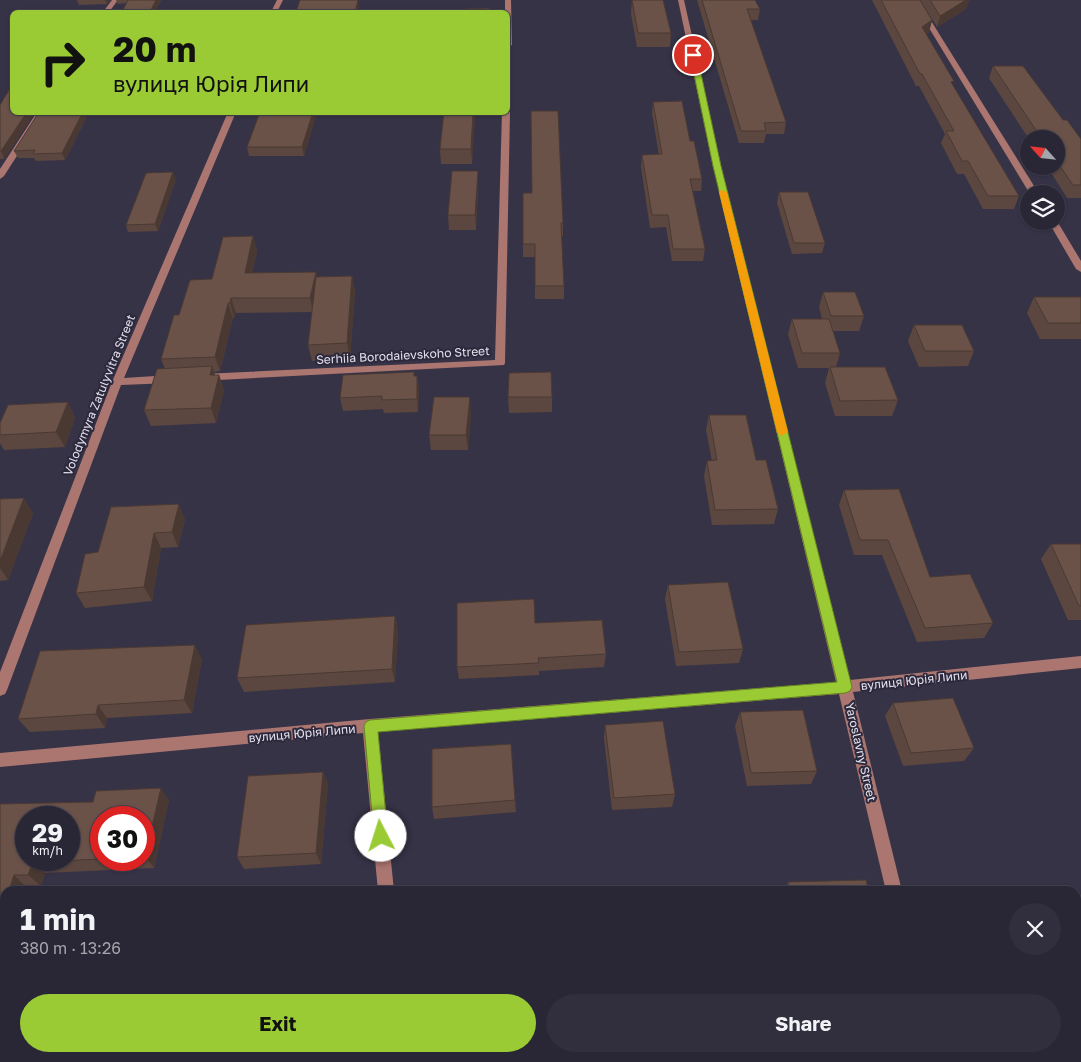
<!DOCTYPE html>
<html lang="en">
<head>
<meta charset="utf-8">
<style>
  body { margin:0; font-family:"Golos Text",sans-serif; background:#312e3d; color:#f1f3f6; height:100vh; display:flex; flex-direction:column; font-size:19px; white-space:nowrap }
  * { box-sizing:border-box; margin:0 }
  p { font-size:16px; color:#a5a5ad }
  .icon { flex:none; width:28px; height:28px; fill:none; stroke:currentColor; stroke-width:2; stroke-linecap:round; stroke-linejoin:round }
  .map { position:relative; flex:1; overflow:hidden }
  .panel { position:absolute; left:0px; top:886px; width:1081px; height:176px; display:flex; flex-direction:column; background:#292635; border-radius:15px 15px 0 0; box-shadow:0 1px 4px #0004,0 0 0 1px #454350 }
  .panel>* { flex:none }
  .guide { position:absolute; left:10px; top:10px; width:500px; height:105px; border-radius:8px; box-shadow:0 1px 4px #0004,0 0 0 1px #454350; background:#9acb35; color:#111; overflow:hidden }
  .needle { width:32px; rotate:297deg }
  .controls { position:absolute; left:1020px; top:130px; display:grid; gap:10px }
  .controls a { display:grid; place-items:center; width:45px; height:45px; border-radius:50%; background:#292635; box-shadow:0 1px 4px #0004,0 0 0 1px #454350; font-size:25px }
  .speed { position:absolute; left:15px; top:806px; display:flex; gap:10px; font-size:25px; font-weight:700; text-align:center }
  .speed>* { display:grid; place-content:center; width:65px; height:65px; border-radius:50%; background:#292635; box-shadow:0 1px 4px #0004,0 0 0 1px #454350; line-height:1 }
  .speed small { font-size:12px; font-weight:400 }
  .speed .limit { border:8px solid #d22; background:#fff; color:#111 }
  .pin { position:absolute; display:grid; place-items:center; width:42px; height:42px; color:#fff; margin:-21px; border:2px solid #fff; border-radius:50%; box-shadow:0 1px 5px #0007 }
  .me { position:absolute; width:55px; margin:-28px; rotate:355deg; stroke-linejoin:round; filter:drop-shadow(0 0 4px #0008) }
  .turn { display:flex; align-items:center; gap:18px; height:105px; padding:0 20px; font-size:22px }
  .turn .icon { width:65px; height:65px; stroke-width:2.5 }
  .turn b { display:block; font-size:35px; line-height:42px }
  .round { display:grid; place-items:center; flex:none; width:52px; height:52px; border-radius:26px; background:#312e3d }
  .headline { display:flex; align-items:center; justify-content:space-between; height:85px; padding:0 20px }
  h1 { font-size:30px; font-weight:700; line-height:38px }
  .primary-button { display:flex; gap:10px; margin-top:auto; padding:10px 20px }
  .primary-button a { flex:1; height:58px; border-radius:30px; background:#9acb35; color:#111; font-size:20px; font-weight:700; line-height:58px; text-align:center }
  .primary-button a+a { background:#312e3d; color:#f1f3f6 }
  .map>svg:first-child { display:block }
</style>
</head>
<body>
<div class="map">
<svg width="1081" height="1062" viewBox="0 0 1081 1062">
  <rect width="100%" height="100%" fill="#373347"/>
  <g fill="none" stroke-linecap="round" stroke-linejoin="round">
    <g fill="#ab7670" fill-rule="evenodd">
      <path d="M 112,0 L 118,0 L 109,12 L 103,12 Z"/>
      <path d="M 277,0 L 283,0 L 277,12 L 271,12 Z"/>
      <path d="M 505,0 L 511,0 L 512,45 L 508,47 L 508,12 L 505,12 Z"/>
      <path d="M 678,0 L 684,0 L 721,166 L 850,680 L 1081,656 L 1081,668 L 853,692 L 902,891 L 886,891 L 839,694 L 378,732 L 394,891 L 378,891 L 363,733 L 0,767 L 0,753 L 370,719 L 836,682 L 713,166 Z"/>
      <path d="M 912,0 L 918,0 L 1039,194 L 1030,194 Z"/>
      <path d="M 508,110 L 510,112 L 505,363 L 504,365 L 199,381 L 198,378 L 199,375 L 203,374 L 495,360 L 502,112 L 508,112 Z"/>
      <path d="M 37,112 L 45,112 L 4,176 L 0,179 L 0,169 Z"/>
      <path d="M 228,112 L 236,112 L 124,378 L 171,375 L 176,379 L 171,383 L 121,385 L 7,690 L 5,694 L 0,696 L 0,672 L 112,382 Z"/>
      <path d="M 1048,221 L 1057,221 L 1081,261 L 1081,272 L 1076,269 Z"/>
      <path d="M 385,1058 L 403,1058 L 402,1062 L 384,1062 Z"/>
      <path d="M 925,1058 L 943,1058 L 944,1062 L 926,1062 Z"/>
    </g>
  </g>
  <g fill="#5b473f" fill-rule="evenodd">
    <path d="M 77,0 L 110,0 L 107,4 L 79,5 Z"/>
    <path d="M 116,0 L 161,0 L 155,12 L 122,12 L 126,3 L 118,4 Z"/>
    <path d="M 632,0 L 671,33 L 670,47 L 637,47 L 631,14 Z"/>
    <path d="M 697,0 L 755,0 L 760,9 L 758,20 L 750,20 L 786,122 L 784,134 L 766,134 L 764,143 L 739,143 Z"/>
    <path d="M 872,0 L 920,0 L 932,20 L 929,32 L 926,34 L 952,85 L 1019,196 L 1014,209 L 983,209 L 964,174 L 957,174 L 941,143 L 945,134 L 919,86 L 916,86 Z"/>
    <path d="M 920,0 L 969,0 L 966,9 L 937,27 Z"/>
    <path d="M 993,66 L 1063,120 L 1081,139 L 1081,198 L 1067,198 L 1047,166 L 1056,166 L 1056,139 L 1029,139 L 989,78 Z"/>
    <path d="M 653,102 L 690,141 L 702,179 L 701,191 L 693,191 L 705,249 L 703,261 L 672,261 L 666,227 L 650,228 L 641,167 L 642,155 L 659,155 L 652,113 Z"/>
    <path d="M 0,105 L 12,112 L 35,112 L 4,159 L 0,159 Z"/>
    <path d="M 89,112 L 65,160 L 36,161 L 34,158 L 18,158 L 14,151 Z"/>
    <path d="M 317,112 L 304,156 L 249,156 L 247,147 Z"/>
    <path d="M 444,112 L 474,112 L 472,164 L 441,164 L 440,149 Z"/>
    <path d="M 478,171 L 478,186 L 476,230 L 449,230 L 448,215 Z"/>
    <path d="M 176,179 L 158,231 L 128,232 L 126,225 Z"/>
    <path d="M 779,192 L 825,243 L 822,253 L 792,254 L 777,203 Z"/>
    <path d="M 523,193 L 563,223 L 563,236 L 561,236 L 564,286 L 564,299 L 535,299 L 535,257 L 523,257 Z"/>
    <path d="M 253,236 L 257,251 L 252,273 L 316,272 L 317,277 L 352,276 L 355,292 L 350,358 L 312,361 L 308,345 L 312,312 L 236,313 L 234,318 L 233,318 L 220,371 L 214,372 L 215,375 L 219,375 L 224,390 L 216,423 L 151,426 L 144,410 L 165,369 L 161,359 L 179,315 Z"/>
    <path d="M 823,292 L 864,316 L 859,331 L 833,331 L 840,353 L 836,367 L 898,400 L 892,416 L 835,416 L 825,383 L 829,368 L 798,368 L 788,334 L 792,319 L 822,319 L 819,307 Z"/>
    <path d="M 1034,297 L 1081,297 L 1081,339 L 1040,339 L 1027,313 Z"/>
    <path d="M 914,325 L 974,351 L 968,366 L 919,367 L 908,341 Z"/>
    <path d="M 414,376 L 417,376 L 419,389 L 418,412 L 384,413 L 383,409 L 343,411 L 340,398 Z"/>
    <path d="M 508,397 L 552,397 L 552,412 L 509,413 Z"/>
    <path d="M 68,402 L 75,418 L 65,447 L 4,450 L 0,443 L 0,423 Z"/>
    <path d="M 471,412 L 468,450 L 431,450 L 429,435 Z"/>
    <path d="M 709,415 L 756,460 L 778,509 L 774,524 L 712,525 L 704,476 L 707,461 L 712,461 L 706,430 Z"/>
    <path d="M 844,490 L 930,577 L 993,623 L 984,638 L 917,642 L 882,555 L 854,555 L 839,505 Z"/>
    <path d="M 0,499 L 33,513 L 8,580 L 0,581 Z"/>
    <path d="M 185,519 L 178,547 L 161,548 L 152,601 L 85,608 L 76,593 L 98,552 Z"/>
    <path d="M 1051,544 L 1081,544 L 1081,620 L 1068,620 L 1041,559 Z"/>
    <path d="M 668,585 L 743,649 L 739,663 L 676,666 L 665,599 Z"/>
    <path d="M 395,616 L 398,630 L 395,682 L 244,692 L 237,678 Z"/>
    <path d="M 535,623 L 606,654 L 604,667 L 539,671 L 539,675 L 459,679 L 457,667 Z"/>
    <path d="M 202,659 L 192,713 L 107,718 L 105,728 L 30,732 L 18,719 Z"/>
    <path d="M 893,703 L 974,748 L 964,761 L 903,766 L 885,716 Z"/>
    <path d="M 740,712 L 817,771 L 811,784 L 747,786 L 735,726 Z"/>
    <path d="M 605,725 L 675,794 L 672,807 L 612,810 L 604,738 Z"/>
    <path d="M 511,744 L 516,812 L 434,819 L 432,807 Z"/>
    <path d="M 323,772 L 328,784 L 321,864 L 244,869 L 237,857 Z"/>
    <path d="M 169,800 L 154,868 L 45,873 L 41,886 L 26,887 L 25,891 L 5,891 L 5,958 L 0,958 L 0,804 ZM 101,818 L 144,818 L 144,860 L 101,860 Z"/>
    <path d="M 788,882 L 869,891 L 784,891 Z"/>
    <path d="M 356,1058 L 356,1062 L 272,1062 Z"/>
    <path d="M 989,1058 L 1060,1058 L 1061,1062 L 990,1062 Z"/>
  </g>
  <g fill="#4a3933">
    <path d="M 105,0 L 110,0 L 107,4 Z"/>
    <path d="M 156,0 L 161,0 L 155,12 L 150,12 Z"/>
    <path d="M 358,0 L 359,7 L 358,12 L 355,12 Z"/>
    <path d="M 966,0 L 969,0 L 966,9 L 937,27 L 940,16 Z"/>
    <path d="M 932,20 L 929,32 L 919,38 L 922,27 Z"/>
    <path d="M 27,112 L 35,112 L 4,159 L 1,151 Z"/>
    <path d="M 83,112 L 89,112 L 65,160 L 62,153 Z"/>
    <path d="M 313,112 L 317,112 L 304,156 L 302,147 Z"/>
    <path d="M 473,112 L 474,112 L 475,118 L 472,164 L 471,149 Z"/>
    <path d="M 478,171 L 478,186 L 476,230 L 475,215 Z"/>
    <path d="M 173,172 L 176,179 L 158,231 L 155,224 Z"/>
    <path d="M 253,236 L 257,251 L 249,287 L 245,273 Z"/>
    <path d="M 316,272 L 319,287 L 313,312 L 310,298 Z"/>
    <path d="M 352,276 L 355,292 L 350,358 L 347,343 Z"/>
    <path d="M 231,298 L 236,313 L 234,318 L 230,303 Z"/>
    <path d="M 228,303 L 233,318 L 220,371 L 215,357 Z"/>
    <path d="M 212,366 L 217,382 L 210,375 Z"/>
    <path d="M 219,375 L 224,390 L 216,423 L 211,408 Z"/>
    <path d="M 417,376 L 419,389 L 418,412 L 417,399 Z"/>
    <path d="M 470,397 L 471,412 L 468,450 L 466,435 Z"/>
    <path d="M 68,402 L 75,418 L 65,447 L 56,432 Z"/>
    <path d="M 24,498 L 33,513 L 8,580 L 0,568 L 0,561 Z"/>
    <path d="M 179,504 L 185,519 L 178,547 L 172,532 Z"/>
    <path d="M 154,533 L 161,548 L 152,601 L 144,587 Z"/>
    <path d="M 395,616 L 398,630 L 395,682 L 392,669 Z"/>
    <path d="M 195,645 L 202,659 L 192,713 L 184,700 Z"/>
    <path d="M 98,705 L 107,718 L 105,728 L 96,714 Z"/>
    <path d="M 323,772 L 328,784 L 321,864 L 316,853 Z"/>
    <path d="M 161,788 L 169,800 L 154,868 L 145,857 Z"/>
    <path d="M 33,862 L 45,873 L 41,886 L 28,875 Z"/>
    <path d="M 14,875 L 26,887 L 25,891 L 9,891 Z"/>
    <path d="M 5,905 L 5,957 L 0,954 L 0,922 Z"/>
    <path d="M 351,1058 L 356,1058 L 356,1062 L 353,1062 Z"/>
  </g>
  <g fill="#6a5249" stroke="#4a3933" fill-rule="evenodd">
    <path d="M 128,0 L 156,0 L 150,12 L 122,12 Z"/>
    <path d="M 300,0 L 358,0 L 355,12 L 296,12 Z"/>
    <path d="M 632,0 L 663,0 L 671,33 L 638,33 Z"/>
    <path d="M 702,0 L 755,0 L 760,9 L 747,9 L 786,122 L 764,123 L 766,131 L 741,131 Z"/>
    <path d="M 881,0 L 920,0 L 932,20 L 922,27 L 954,81 L 951,82 L 1019,196 L 988,196 L 968,161 L 962,161 L 946,131 L 954,131 L 922,74 L 920,74 Z"/>
    <path d="M 930,0 L 966,0 L 940,16 Z"/>
    <path d="M 489,8 L 489,12 L 464,12 L 465,9 Z"/>
    <path d="M 993,66 L 1023,66 L 1063,120 L 1067,120 L 1081,139 L 1081,185 L 1073,185 L 1056,160 L 1056,139 L 1042,139 Z"/>
    <path d="M 12,85 L 12,112 L 27,112 L 1,151 L 0,151 L 0,105 Z"/>
    <path d="M 682,101 L 690,141 L 694,141 L 702,179 L 690,179 L 705,249 L 673,249 L 668,215 L 652,215 L 642,155 L 662,154 L 653,102 Z"/>
    <path d="M 531,111 L 558,111 L 563,223 L 561,223 L 564,286 L 535,286 L 535,244 L 523,244 L 523,193 L 532,193 Z"/>
    <path d="M 39,112 L 83,112 L 62,153 L 33,154 L 35,150 L 14,151 Z"/>
    <path d="M 260,112 L 313,112 L 302,147 L 247,147 Z"/>
    <path d="M 444,112 L 473,112 L 471,149 L 440,149 Z"/>
    <path d="M 452,171 L 478,171 L 475,215 L 448,215 Z"/>
    <path d="M 173,172 L 155,224 L 126,225 L 146,173 Z"/>
    <path d="M 779,192 L 808,192 L 825,243 L 794,243 Z"/>
    <path d="M 253,236 L 245,273 L 316,272 L 310,298 L 231,298 L 230,303 L 228,303 L 215,357 L 161,359 L 174,315 L 179,315 L 190,280 L 212,279 L 223,237 Z"/>
    <path d="M 352,276 L 347,343 L 308,345 L 316,277 Z"/>
    <path d="M 823,292 L 855,292 L 864,316 L 831,316 Z"/>
    <path d="M 1034,297 L 1081,297 L 1081,323 L 1048,323 Z"/>
    <path d="M 792,319 L 829,319 L 840,353 L 802,353 Z"/>
    <path d="M 914,325 L 962,325 L 974,351 L 925,351 Z"/>
    <path d="M 212,366 L 210,375 L 219,375 L 211,408 L 144,410 L 157,369 Z"/>
    <path d="M 830,367 L 885,367 L 898,400 L 840,401 Z"/>
    <path d="M 414,372 L 414,376 L 417,376 L 417,399 L 382,400 L 382,396 L 340,398 L 343,375 Z"/>
    <path d="M 551,372 L 552,397 L 508,397 L 509,373 Z"/>
    <path d="M 434,397 L 470,397 L 466,435 L 429,435 Z"/>
    <path d="M 68,402 L 56,432 L 0,435 L 0,423 L 8,405 Z"/>
    <path d="M 709,415 L 746,415 L 756,460 L 766,460 L 778,509 L 715,510 L 707,461 L 717,460 Z"/>
    <path d="M 899,489 L 930,577 L 970,574 L 993,623 L 925,628 L 888,540 L 860,540 L 844,490 Z"/>
    <path d="M 24,498 L 0,561 L 0,499 Z"/>
    <path d="M 179,504 L 172,532 L 154,533 L 144,587 L 76,593 L 85,554 L 98,552 L 111,507 Z"/>
    <path d="M 1051,544 L 1081,544 L 1081,606 L 1079,606 Z"/>
    <path d="M 728,582 L 743,649 L 679,652 L 668,585 Z"/>
    <path d="M 534,599 L 535,623 L 602,620 L 606,654 L 538,658 L 539,663 L 457,667 L 457,603 Z"/>
    <path d="M 395,616 L 392,669 L 237,678 L 246,625 Z"/>
    <path d="M 195,645 L 184,700 L 98,705 L 96,714 L 18,719 L 40,651 Z"/>
    <path d="M 953,698 L 974,748 L 911,753 L 893,703 Z"/>
    <path d="M 803,710 L 817,771 L 751,773 L 740,712 Z"/>
    <path d="M 663,721 L 675,794 L 614,798 L 605,725 Z"/>
    <path d="M 511,744 L 515,800 L 432,807 L 432,749 Z"/>
    <path d="M 323,772 L 316,853 L 237,857 L 248,776 Z"/>
    <path d="M 161,788 L 145,857 L 144,857 L 144,818 L 101,818 L 101,859 L 33,862 L 28,875 L 14,875 L 9,891 L 5,891 L 5,905 L 0,922 L 0,804 L 93,802 L 96,791 ZM 26,818 L 69,818 L 69,860 L 26,860 Z"/>
    <path d="M 866,880 L 869,891 L 790,891 L 788,882 Z"/>
    <path d="M 951,889 L 1044,890 L 1044,891 L 952,891 Z"/>
    <path d="M 273,1058 L 351,1058 L 330,1060 L 330,1062 L 272,1062 Z"/>
    <rect x="435" y="1058" width="81" height="4"/>
    <path d="M 1003,1058 L 1060,1058 L 1061,1062 L 1005,1062 Z"/>
  </g>
  <path fill="#9acb35" stroke="#648422" d="M 693,53 L 697,55 L 721,166 L 852,687 L 850,691 L 845,693 L 378,732 L 388,836 L 386,841 L 381,843 L 376,841 L 374,836 L 364,726 L 366,722 L 370,720 L 837,682 L 713,166 L 690,55 Z"/>
  <path fill="#f59e0b" d="M 720,190 L 727,192 L 788,432 L 782,436 L 777,432 L 719,192 Z"/>
  <g text-anchor="middle" dominant-baseline="central" stroke-width="4" stroke-linejoin="round" paint-order="stroke">
    <g font-size="12" fill="#e4e1ee" stroke="#2d293c">
      <text transform="translate(403 355) rotate(-3)">Serhiia Borodaievskoho Street</text>
      <text transform="translate(99 395) rotate(-68)">Volodymyra Zatulyvitra Street</text>
      <text transform="translate(914 680) rotate(-6)">вулиця Юрія Липи</text>
      <text transform="translate(302 733) rotate(-5)">вулиця Юрія Липи</text>
      <text transform="translate(861 752) rotate(77)">Yaroslavny Street</text>
    </g>
  </g>
</svg>
<div class="controls">
<a><svg class="needle" viewBox="-14 -14 28 28"><path d="M0-13l5 13h-10z" fill="#e53935"/><path d="M0 13l5-13h-10z" fill="#a5a5ad"/></svg></a>
<a><svg class="icon" aria-label="layers" viewBox="0 0 24 24"><path d="M12 4l9 5-9 5-9-5zM3 14l9 5 9-5"/></svg></a>
</div>
<div class="speed"><div>29<small>km/h</small></div><div class="limit">30</div></div>
<div class="pin" style="left:693px;top:55px;background:#d93025"><svg class="icon" aria-label="arrive" viewBox="0 0 24 24"><path d="M6 21V4h12l-3 4 3 4H6"/></svg></div>
<svg class="me" style="left:381px;top:836px" viewBox="-20 -20 40 40"><circle r="19" fill="#fff"/><path d="M0-13L10 11 0 6-10 11z" fill="#9acb35"/></svg>
<div class="guide">
<div class="turn"><svg class="icon" aria-label="right" viewBox="0 0 24 24"><path d="M7 20v-9h11M14 6l5 5-5 5"/></svg><div><b>20 m</b>вулиця Юрія Липи</div></div>
</div>
<section class="panel">
<div class="headline"><div><h1>1 min</h1><p>380 m · 13:26</p></div><a class="round"><svg class="icon" aria-label="close" viewBox="0 0 24 24"><path d="M6 6l12 12M18 6L6 18"/></svg></a></div>
<div class="primary-button"><a>Exit</a><a>Share</a></div>
</section>
</div>
</body>
</html>
